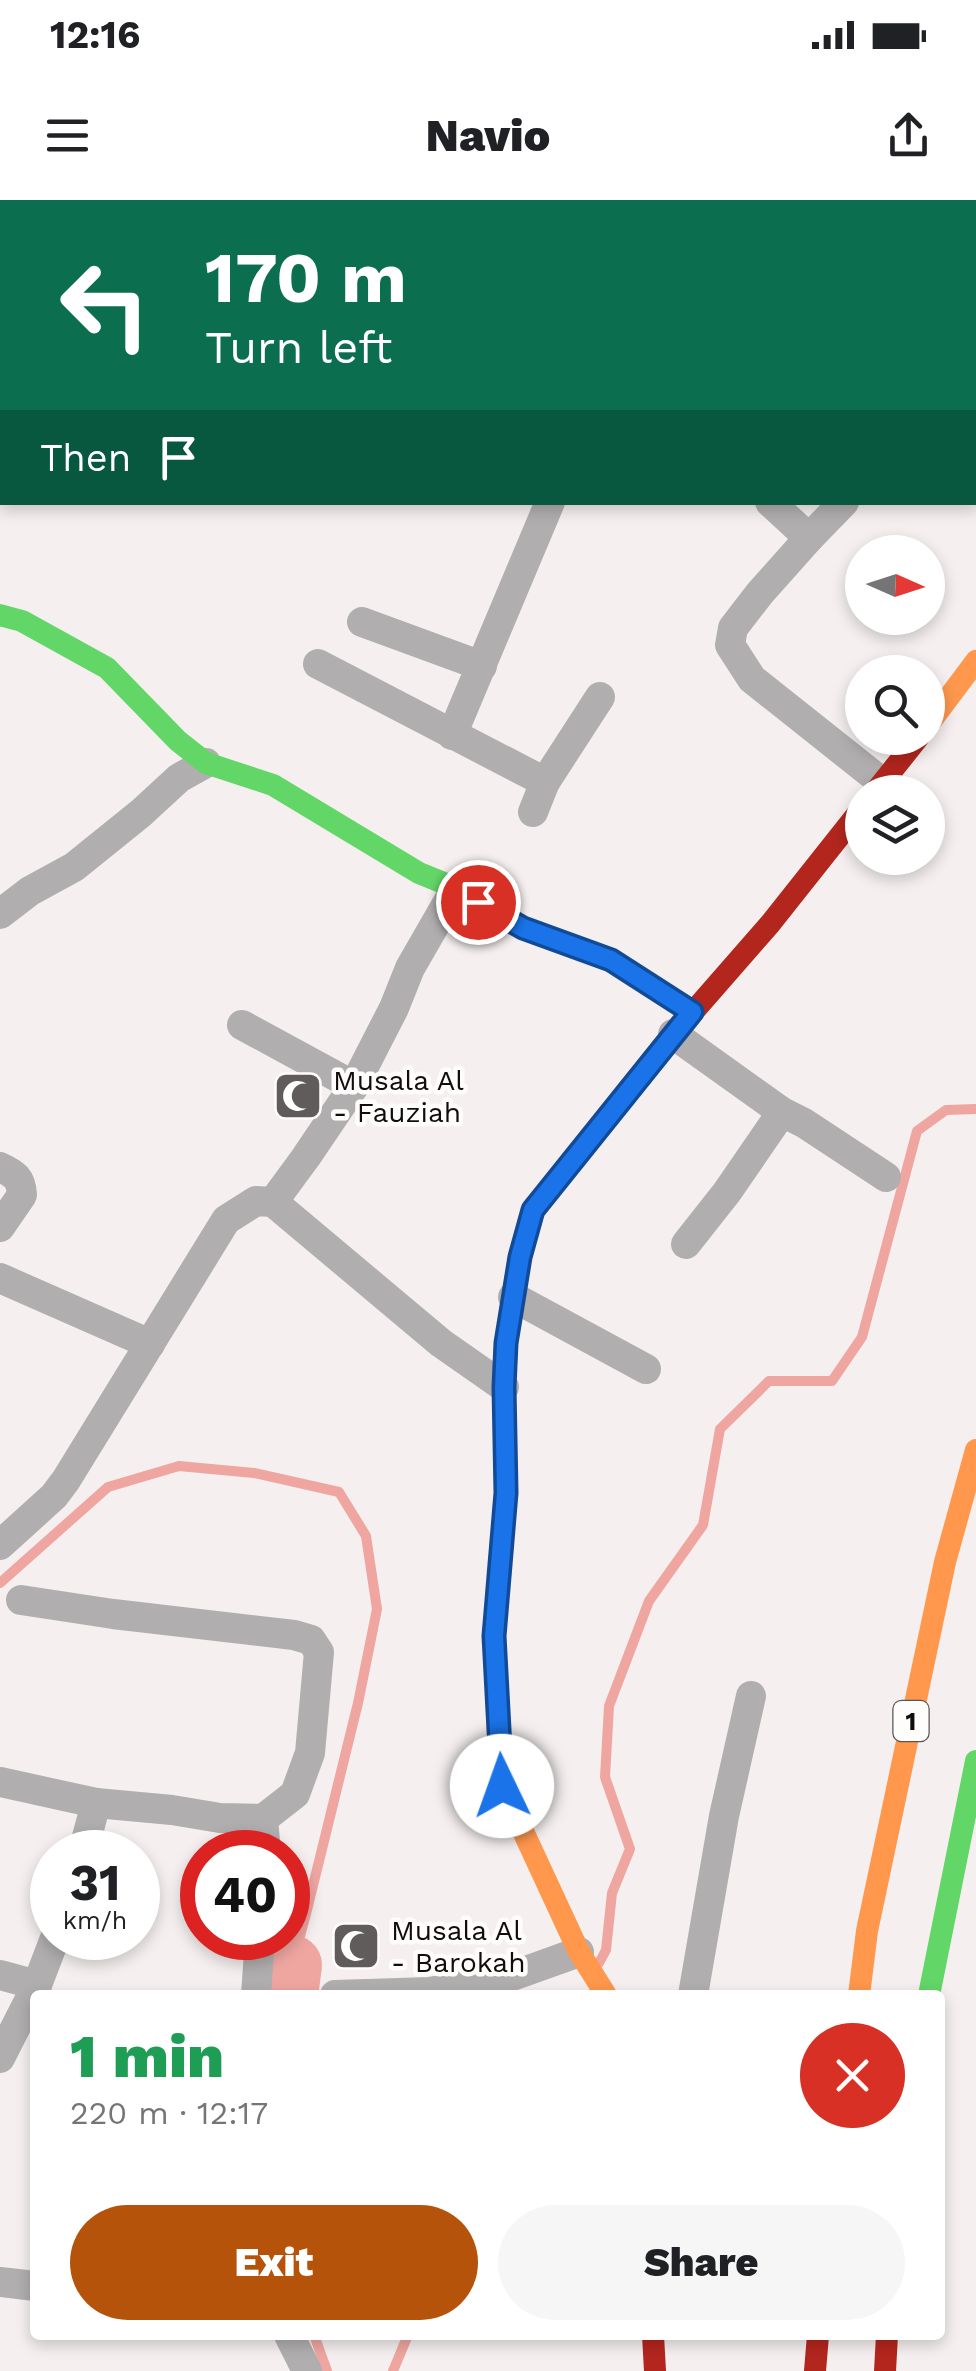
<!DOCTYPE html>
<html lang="en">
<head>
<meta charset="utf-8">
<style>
  body { margin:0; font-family:"Work Sans",sans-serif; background:#f6f6f6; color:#202124; height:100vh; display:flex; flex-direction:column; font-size:38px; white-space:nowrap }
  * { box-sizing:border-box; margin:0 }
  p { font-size:32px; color:#757577 }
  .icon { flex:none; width:55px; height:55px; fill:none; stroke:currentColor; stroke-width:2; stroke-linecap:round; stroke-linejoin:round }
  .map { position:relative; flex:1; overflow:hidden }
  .panel { position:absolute; left:30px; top:1790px; width:915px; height:350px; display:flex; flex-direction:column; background:#fff; border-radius:10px; box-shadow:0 5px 15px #0003 }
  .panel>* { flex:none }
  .guide { position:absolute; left:0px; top:0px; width:978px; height:305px; box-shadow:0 5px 15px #0003; background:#0b6e4f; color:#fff; overflow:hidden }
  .needle { width:65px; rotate:93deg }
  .fabs { position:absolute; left:845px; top:335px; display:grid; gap:20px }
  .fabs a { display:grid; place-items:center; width:100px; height:100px; border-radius:50%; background:#fff; box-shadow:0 5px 15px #0003; font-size:50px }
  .speed { position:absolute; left:30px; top:1630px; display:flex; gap:20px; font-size:50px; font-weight:700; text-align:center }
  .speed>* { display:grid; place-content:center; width:130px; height:130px; border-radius:50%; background:#fff; box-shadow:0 5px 15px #0003; line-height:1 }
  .speed small { font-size:25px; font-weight:400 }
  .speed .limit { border:15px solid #d22; background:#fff; color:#111 }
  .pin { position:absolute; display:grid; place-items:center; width:85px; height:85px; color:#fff; margin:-42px; border:5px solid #fff; border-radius:50%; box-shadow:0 2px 10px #0007 }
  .me { position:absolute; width:110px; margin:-55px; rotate:357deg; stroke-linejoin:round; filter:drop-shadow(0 0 8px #0008) }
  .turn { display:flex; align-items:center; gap:35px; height:210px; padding:0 40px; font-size:45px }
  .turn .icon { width:130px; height:130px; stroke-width:2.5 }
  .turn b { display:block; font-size:70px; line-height:85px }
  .then { display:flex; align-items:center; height:95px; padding:0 40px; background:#0003; gap:20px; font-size:38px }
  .round { display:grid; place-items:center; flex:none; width:105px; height:105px; border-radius:52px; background:#f6f6f6 }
  .headline { display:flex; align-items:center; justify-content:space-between; height:170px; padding:0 40px }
  h1 { font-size:60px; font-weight:800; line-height:75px; color:#1e9e55 }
  .action { display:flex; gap:20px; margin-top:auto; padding:20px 40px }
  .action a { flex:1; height:115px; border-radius:60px; background:#b45309; color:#fff; font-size:40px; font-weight:800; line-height:115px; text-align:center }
  .action a+a { background:#f6f6f6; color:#202124 }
  .status { display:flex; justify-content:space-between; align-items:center; height:70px; padding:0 50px; background:#fff; direction:ltr }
  .status svg { height:28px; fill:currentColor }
  header { display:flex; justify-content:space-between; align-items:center; height:130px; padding:0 40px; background:#fff; font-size:45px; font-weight:800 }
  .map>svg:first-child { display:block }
</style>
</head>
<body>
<div class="status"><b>12:16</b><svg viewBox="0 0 49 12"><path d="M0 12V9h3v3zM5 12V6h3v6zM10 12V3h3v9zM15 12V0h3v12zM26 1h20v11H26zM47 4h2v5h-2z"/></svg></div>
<header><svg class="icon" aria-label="menu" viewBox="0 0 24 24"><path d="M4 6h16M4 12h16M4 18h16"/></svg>Navio<svg class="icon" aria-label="share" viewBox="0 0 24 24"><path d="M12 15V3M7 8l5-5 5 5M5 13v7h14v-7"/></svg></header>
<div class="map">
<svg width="976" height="2171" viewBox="0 0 976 2171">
  <defs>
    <pattern id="industrial-furrows" width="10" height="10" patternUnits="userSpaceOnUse" patternTransform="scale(2.5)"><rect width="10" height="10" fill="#eddfde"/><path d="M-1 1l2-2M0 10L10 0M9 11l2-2" fill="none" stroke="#cabebd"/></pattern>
  </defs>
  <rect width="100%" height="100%" fill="#f5efef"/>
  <path fill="url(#industrial-furrows)" d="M 0,0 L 770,0 L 769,2 L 2,2 L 2,161 L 0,162 Z"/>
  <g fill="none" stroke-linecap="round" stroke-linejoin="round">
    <g stroke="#efa6a1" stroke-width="10">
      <path d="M 0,1383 L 108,1287 L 179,1266 L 254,1273 L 339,1292 L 366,1336 L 377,1409 L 358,1503 L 306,1714 L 284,1795"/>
      <path d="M 599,1763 L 606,1750 L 612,1693 L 630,1649 L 605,1577 L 609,1506 L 649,1401 L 703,1325 L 720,1229 L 769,1181 L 832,1181 L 862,1137 L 917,931 L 946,910 L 976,909"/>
      <path d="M 314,2135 L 327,2171"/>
      <path d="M 393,2171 L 408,2135"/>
    </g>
    <path stroke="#efa6a1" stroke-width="60" d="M 288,1795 L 292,1765"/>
    <g stroke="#b0aeae" stroke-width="15">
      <path d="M 375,2 L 378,0"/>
      <path d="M 0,110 L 2,111"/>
    </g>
    <g stroke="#b0aeae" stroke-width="30">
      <path d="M 975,172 L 976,171"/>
      <path d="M 770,302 L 809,338"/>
      <path d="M 844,302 L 809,338 L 760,393 L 733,428 L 730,445 L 752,479 L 883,583"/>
      <path d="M 362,422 L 482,466"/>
      <path d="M 318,464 L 545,582"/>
      <path d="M 452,535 L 550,302"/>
      <path d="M 533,612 L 545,582 L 600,497"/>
      <path d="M 0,714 L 30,691 L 74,667 L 141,613 L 179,578 L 206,563"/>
      <path d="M 242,825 L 354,886"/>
      <path d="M 673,834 L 782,912 L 804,923 L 886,977"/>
      <path d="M 0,967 C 15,974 21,978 22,995 L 0,1027"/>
      <path d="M 273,1002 L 306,957 L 354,886 L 394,808 L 410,768 L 456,688"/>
      <path d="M 686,1044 L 727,992 L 782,912"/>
      <path d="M 0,1078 L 150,1144"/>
      <path d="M 513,1097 L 646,1169"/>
      <path d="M 0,1345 L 54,1296 L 66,1280 L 226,1020 L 256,1001 L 273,1002 L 441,1143 L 504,1187"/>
      <path d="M 21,1400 L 113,1414 L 294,1435 L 311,1440 L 319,1452 L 310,1553 L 295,1594 L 263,1619"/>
      <path d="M 0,1582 L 96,1603 L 172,1610 L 220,1618 L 263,1619"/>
      <path d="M 263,1619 L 266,1652"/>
      <path d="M 83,1652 L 96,1603"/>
      <path d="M 0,1775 L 37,1785"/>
      <path d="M 256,1795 L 260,1738"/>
      <path d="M 335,1795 L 430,1792 L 509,1777 L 579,1752"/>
      <path d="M 693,1795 L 724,1616 L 751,1496"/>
      <path d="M 0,1858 L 37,1785 L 55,1738"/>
      <path d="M 0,2082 L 35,2086"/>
      <path d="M 289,2135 L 307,2171"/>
    </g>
    <g stroke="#63d668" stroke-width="22">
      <path d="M 0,415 L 22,421 L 107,468 L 178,541 L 206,563 L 273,585 L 419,673 L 456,688 L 500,717 L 523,728 L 611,760 L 692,812"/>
      <path d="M 929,1795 L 976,1561"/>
    </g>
    <g stroke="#ff974d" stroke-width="22">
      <path d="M 928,525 L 976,461"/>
      <path d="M 512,1102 L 506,1143 L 504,1187 L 506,1293 L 494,1435 L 502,1586 L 579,1752 L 606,1795"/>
      <path d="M 859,1795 L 867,1731 L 945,1362 L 976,1250"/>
    </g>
    <g stroke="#b3261e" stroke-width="22">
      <path d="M 875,592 L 918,538"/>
      <path d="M 512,1102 L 519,1057 L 533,1010 L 666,843 L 770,724 L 862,608"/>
      <path d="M 653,2135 L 655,2171"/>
      <path d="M 815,2171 L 818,2135"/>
      <path d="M 885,2171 L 887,2135"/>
    </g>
  </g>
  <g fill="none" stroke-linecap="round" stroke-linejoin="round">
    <g stroke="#114b97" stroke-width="25">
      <path id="route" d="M 478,702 L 523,728 L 611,760 L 692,812 L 533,1010 L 520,1057 L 506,1143 L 504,1187 L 506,1293 L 494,1436 L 502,1586"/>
    </g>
    <use href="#route" stroke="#1a73e8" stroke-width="18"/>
  </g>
  <defs>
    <g id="mosque-square" transform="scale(2.5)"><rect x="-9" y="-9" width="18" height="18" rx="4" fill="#615c5c" stroke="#fffdfc"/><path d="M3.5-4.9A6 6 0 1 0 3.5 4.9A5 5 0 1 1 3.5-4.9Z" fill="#fff"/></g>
  </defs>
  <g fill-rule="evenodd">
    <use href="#mosque-square" x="298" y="896"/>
    <use href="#mosque-square" x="356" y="1746"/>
  </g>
  <g text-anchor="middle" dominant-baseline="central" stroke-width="9" stroke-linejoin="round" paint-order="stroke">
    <rect fill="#fffdfc" stroke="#585555" stroke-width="2.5" x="893.5" y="1501" width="35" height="40" rx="8"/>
    <g font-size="25" font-weight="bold" fill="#110d0d">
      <text x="911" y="1521">1</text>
    </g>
    <g font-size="28" fill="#110d0d" stroke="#fffdfc" text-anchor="start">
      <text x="333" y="880">Musala Al<tspan x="333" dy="32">- Fauziah</tspan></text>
      <text x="391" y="1730">Musala Al<tspan x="391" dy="32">- Barokah</tspan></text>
    </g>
  </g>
</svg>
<div class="fabs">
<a><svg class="needle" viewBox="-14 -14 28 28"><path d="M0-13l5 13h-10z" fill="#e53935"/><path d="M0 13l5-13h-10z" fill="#757577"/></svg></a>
<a><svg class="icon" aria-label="search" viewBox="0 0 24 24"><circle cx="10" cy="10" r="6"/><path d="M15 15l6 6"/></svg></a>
<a><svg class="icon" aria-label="layers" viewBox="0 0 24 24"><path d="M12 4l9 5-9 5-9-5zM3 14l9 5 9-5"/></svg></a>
</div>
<div class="speed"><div>31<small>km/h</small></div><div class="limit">40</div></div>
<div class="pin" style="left:478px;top:702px;background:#d93025"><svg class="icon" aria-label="arrive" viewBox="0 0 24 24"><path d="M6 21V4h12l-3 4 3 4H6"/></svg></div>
<svg class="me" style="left:502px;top:1586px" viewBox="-20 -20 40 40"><circle r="19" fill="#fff"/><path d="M0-13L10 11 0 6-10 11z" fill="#1a73e8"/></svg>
<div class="guide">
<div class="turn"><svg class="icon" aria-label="left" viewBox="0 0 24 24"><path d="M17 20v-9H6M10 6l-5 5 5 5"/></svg><div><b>170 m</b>Turn left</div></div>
<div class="then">Then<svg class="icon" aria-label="arrive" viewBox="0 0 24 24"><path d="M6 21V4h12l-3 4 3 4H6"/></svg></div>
</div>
<section class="panel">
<div class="headline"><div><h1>1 min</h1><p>220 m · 12:17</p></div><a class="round" style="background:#d93025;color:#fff"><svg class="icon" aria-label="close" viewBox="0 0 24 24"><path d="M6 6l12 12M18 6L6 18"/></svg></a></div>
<div class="action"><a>Exit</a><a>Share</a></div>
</section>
</div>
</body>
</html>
